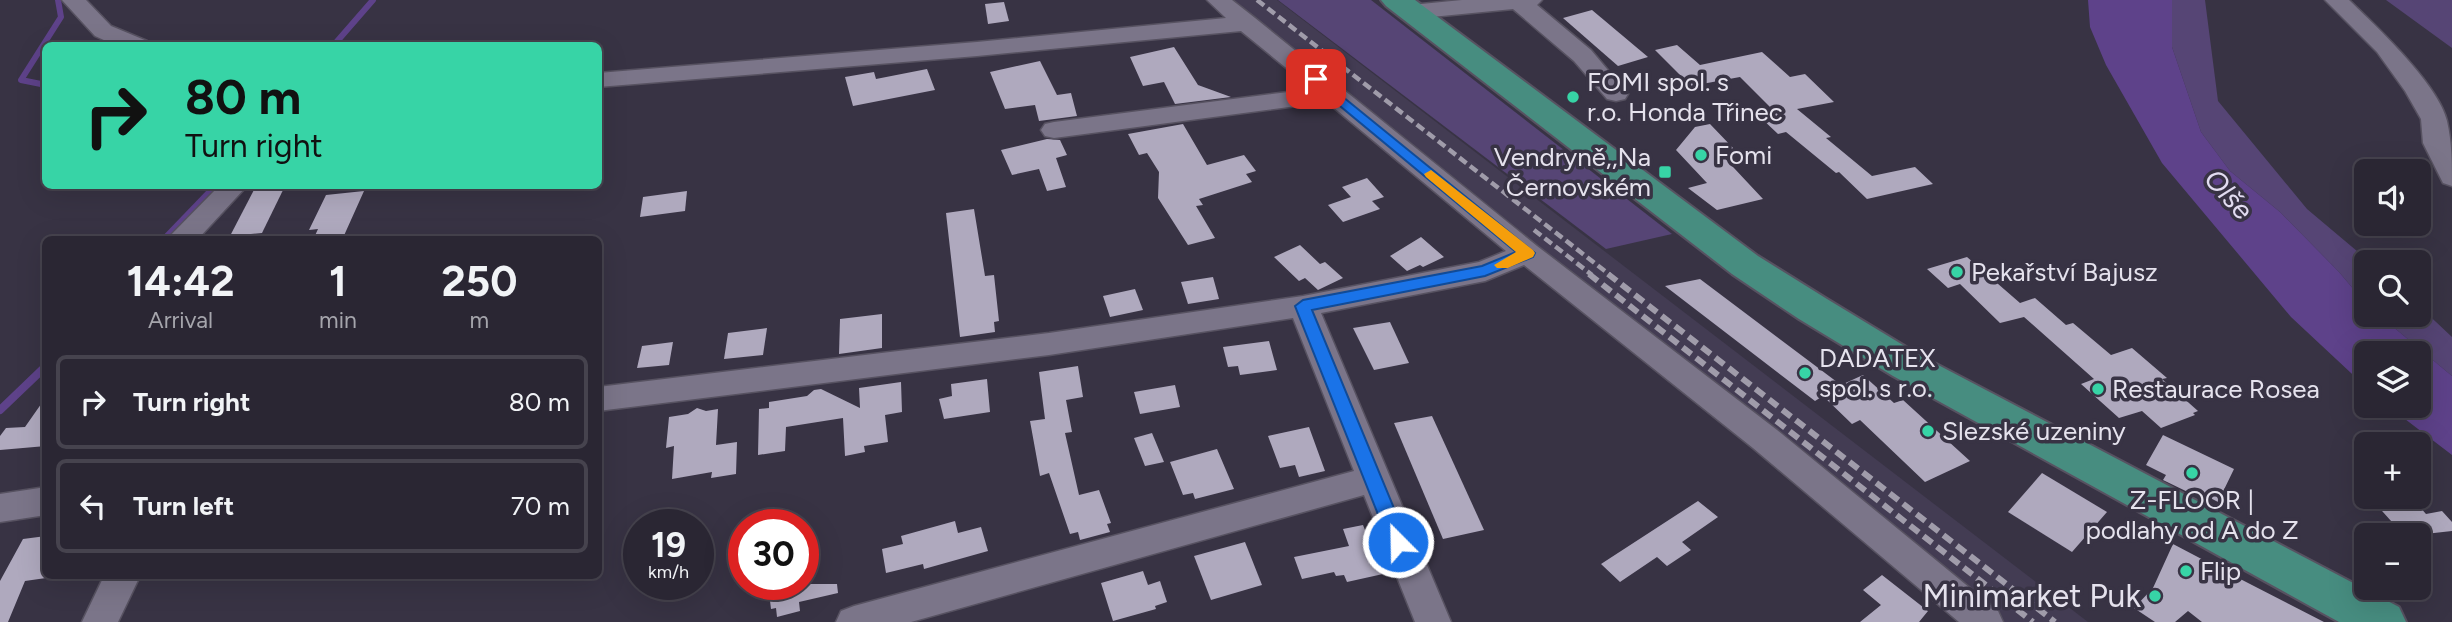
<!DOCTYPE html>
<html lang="en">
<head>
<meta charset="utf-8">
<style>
  body { margin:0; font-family:Figtree,sans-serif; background:#36323f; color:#f1f3f6; height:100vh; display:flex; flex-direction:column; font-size:26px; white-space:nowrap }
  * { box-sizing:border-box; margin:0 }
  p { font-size:23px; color:#a5a5ac }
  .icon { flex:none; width:38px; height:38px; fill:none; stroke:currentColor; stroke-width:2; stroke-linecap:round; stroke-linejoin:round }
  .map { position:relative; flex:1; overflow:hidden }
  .panel { position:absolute; left:42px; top:236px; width:560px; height:343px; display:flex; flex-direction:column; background:#2a2633; border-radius:10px; box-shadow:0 7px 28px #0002,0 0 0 2px #46434e }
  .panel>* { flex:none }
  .guide { position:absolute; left:42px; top:42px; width:560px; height:147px; border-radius:10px; box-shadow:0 7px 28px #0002,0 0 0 2px #46434e; background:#37d4a6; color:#111; overflow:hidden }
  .buttons { position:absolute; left:2354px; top:159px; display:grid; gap:14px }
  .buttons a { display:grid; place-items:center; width:77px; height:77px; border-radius:10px; background:#2a2633; box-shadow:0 7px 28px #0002,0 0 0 2px #46434e; font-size:35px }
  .speed { position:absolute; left:623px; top:509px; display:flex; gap:14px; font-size:35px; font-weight:700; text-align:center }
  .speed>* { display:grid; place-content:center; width:91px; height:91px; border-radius:50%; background:#2a2633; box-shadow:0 7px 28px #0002,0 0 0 2px #46434e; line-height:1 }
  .speed small { font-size:18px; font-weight:400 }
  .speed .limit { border:10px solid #d22; background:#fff; color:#111 }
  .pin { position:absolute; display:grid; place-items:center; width:60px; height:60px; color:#fff; margin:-30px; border-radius:14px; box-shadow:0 4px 10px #0006 }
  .me { position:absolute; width:77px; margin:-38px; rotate:337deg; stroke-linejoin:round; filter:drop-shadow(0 0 5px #0008) }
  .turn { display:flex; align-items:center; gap:24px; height:147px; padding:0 28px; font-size:32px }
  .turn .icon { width:91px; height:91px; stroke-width:2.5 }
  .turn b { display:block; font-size:49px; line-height:60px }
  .eta { display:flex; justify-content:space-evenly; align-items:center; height:119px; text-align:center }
  .eta b { font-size:42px; font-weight:700; line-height:49px }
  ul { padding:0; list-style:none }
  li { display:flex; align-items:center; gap:21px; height:94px; margin:0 14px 10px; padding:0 14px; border:4px solid #46434e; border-radius:10px }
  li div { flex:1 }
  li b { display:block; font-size:26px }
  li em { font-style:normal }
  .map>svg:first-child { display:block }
</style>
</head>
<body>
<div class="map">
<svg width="2452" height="622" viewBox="0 0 2452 622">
  <rect width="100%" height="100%" fill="#383344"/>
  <path fill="#433c53" d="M 1223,0 L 1277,0 L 2088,622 L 2002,622 Z"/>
  <g fill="#564575">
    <path d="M 1278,0 L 1371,0 L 1672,234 L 1606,249 Z"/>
    <path d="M 2172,0 L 2205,0 L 2218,101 L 2307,209 L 2370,262 L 2366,262 L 2366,304 L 2339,272 L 2280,212 L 2230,171 L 2201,132 L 2172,47 Z"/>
    <path d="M 2386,0 L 2452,0 L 2452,48 Z"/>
    <path d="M 2419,306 L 2452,337 L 2452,376 L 2379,315 L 2418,315 Z"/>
  </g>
  <path fill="#5e428a" d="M 2088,0 L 2172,0 L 2172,47 L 2201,132 L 2230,171 L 2280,212 L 2339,272 L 2366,304 L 2366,315 L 2379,315 L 2452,376 L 2452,455 L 2388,406 L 2418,406 L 2418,354 L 2366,354 L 2366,387 L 2291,317 L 2162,163 L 2106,65 L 2090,27 Z"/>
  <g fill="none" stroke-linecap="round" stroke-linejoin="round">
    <g stroke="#5e428a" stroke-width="6">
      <path d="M 333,46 L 373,0"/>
      <path d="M 46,85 L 21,80 L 61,17 L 58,0"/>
      <path d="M 163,240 L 215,186"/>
    </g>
    <path stroke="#5e428a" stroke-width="8" d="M 0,410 L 46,366"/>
  </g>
  <g fill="#afa9be">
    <path d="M 1004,2 L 1009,21 L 988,24 L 985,4 Z"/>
    <path d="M 1592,10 L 1648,57 L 1618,66 L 1563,18 Z"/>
    <path d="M 1677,45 L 1700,65 L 1762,52 L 1790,77 L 1805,74 L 1834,102 L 1797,109 L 1831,137 L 1826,138 L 1872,176 L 1915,167 L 1933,184 L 1867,199 L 1839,172 L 1836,173 L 1786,132 L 1778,134 L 1760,117 L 1776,113 L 1740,77 L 1691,86 L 1655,50 Z"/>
    <path d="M 1174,47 L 1198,85 L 1231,97 L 1175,104 L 1164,82 L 1143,86 L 1130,57 Z"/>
    <path d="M 1040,61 L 1057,95 L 1071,93 L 1077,116 L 1039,121 L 1035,105 L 1005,109 L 990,72 Z"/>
    <path d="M 927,69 L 935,90 L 853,106 L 845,77 L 874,72 L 876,79 Z"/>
    <path d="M 1183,124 L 1207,165 L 1244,155 L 1256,171 L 1246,174 L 1252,182 L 1199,199 L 1203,205 L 1196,206 L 1215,238 L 1188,245 L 1158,198 L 1159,172 L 1147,153 L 1139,155 L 1128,134 Z"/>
    <path d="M 1710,124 L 1734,149 L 1719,152 L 1763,199 L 1717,210 L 1688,188 L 1707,183 L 1676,150 L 1695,127 Z"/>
    <path d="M 1047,139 L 1060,140 L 1067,155 L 1056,158 L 1066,187 L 1047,191 L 1039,169 L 1012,175 L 1001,150 Z"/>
    <path d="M 1367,178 L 1384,197 L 1372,201 L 1380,209 L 1343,222 L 1328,205 L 1351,197 L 1342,187 Z"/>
    <path d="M 256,186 L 285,186 L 262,233 L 230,236 Z"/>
    <path d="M 364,191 L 342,240 L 313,240 L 318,229 L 309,230 L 326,195 Z"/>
    <path d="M 687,191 L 685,211 L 640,217 L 643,197 Z"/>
    <path d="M 974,209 L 985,276 L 994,275 L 999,321 L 994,322 L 995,332 L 960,337 L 946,213 Z"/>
    <path d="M 1421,237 L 1444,257 L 1423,267 L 1420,265 L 1407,271 L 1390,256 Z"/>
    <path d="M 1300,245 L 1320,264 L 1325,262 L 1343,278 L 1318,290 L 1305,278 L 1299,281 L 1274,257 Z"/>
    <path d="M 1967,257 L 2020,303 L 2035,298 L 2066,325 L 2073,323 L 2111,355 L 2132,348 L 2167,378 L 2162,379 L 2198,411 L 2193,413 L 2195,415 L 2161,428 L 2142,411 L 2119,418 L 2081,384 L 2094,379 L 2024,317 L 2000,323 L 1960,284 L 1948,288 L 1927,269 Z"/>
    <path d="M 1213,277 L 1219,299 L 1188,304 L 1181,282 Z"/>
    <path d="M 1700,279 L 1841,385 L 1863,375 L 1894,403 L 1903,400 L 1970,461 L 1925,482 L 1860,420 L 1852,424 L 1823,396 L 1815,401 L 1665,286 Z"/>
    <path d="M 1135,289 L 1143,310 L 1110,317 L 1103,296 Z"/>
    <path d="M 882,314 L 882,348 L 839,354 L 840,319 Z"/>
    <path d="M 1390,322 L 1409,363 L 1374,370 L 1353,328 Z"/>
    <path d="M 767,328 L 763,355 L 724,359 L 728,333 Z"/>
    <path d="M 1269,341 L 1277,370 L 1240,375 L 1238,366 L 1228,367 L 1223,347 Z"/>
    <path d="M 673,342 L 669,365 L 637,368 L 642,346 Z"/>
    <path d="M 1078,366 L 1083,397 L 1066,400 L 1072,432 L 1065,433 L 1079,495 L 1099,490 L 1111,523 L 1107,524 L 1110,532 L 1080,540 L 1078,532 L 1070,534 L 1049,473 L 1040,476 L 1030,421 L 1045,419 L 1039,372 Z"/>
    <path d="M 987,379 L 990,412 L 944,419 L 939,399 L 952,396 L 951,384 Z"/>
    <path d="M 901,382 L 902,412 L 885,415 L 888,442 L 864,446 L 865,452 L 845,456 L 843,418 L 786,427 L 785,451 L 758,455 L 759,409 L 769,408 L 769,402 L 807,396 L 814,390 L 821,389 L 860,408 L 859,388 Z"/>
    <path d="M 1175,385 L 1180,407 L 1140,414 L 1134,392 Z"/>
    <path d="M 46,397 L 46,446 L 0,450 L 0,436 L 6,428 L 25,427 Z"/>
    <path d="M 697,408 L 706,411 L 718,409 L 716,445 L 737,442 L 736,474 L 711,478 L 712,472 L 672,479 L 674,446 L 666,448 L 669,417 L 688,414 Z"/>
    <path d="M 1432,416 L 1484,530 L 1443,539 L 1394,423 Z"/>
    <path d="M 1309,427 L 1325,471 L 1299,477 L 1295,465 L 1280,468 L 1268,436 Z"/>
    <path d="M 1152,433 L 1164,462 L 1145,466 L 1134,438 Z"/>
    <path d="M 2163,435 L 2234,469 L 2218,502 L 2197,491 L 2194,495 L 2163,480 L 2166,475 L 2146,465 Z"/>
    <path d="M 1217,449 L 1234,489 L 1195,499 L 1193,493 L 1183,495 L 1170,462 Z"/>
    <path d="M 2042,473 L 2107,512 L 2072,552 L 2008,512 Z"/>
    <path d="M 2412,498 L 2426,514 L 2442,511 L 2452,522 L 2452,531 L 2425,534 L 2420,529 L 2400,531 L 2374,502 Z"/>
    <path d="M 1698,501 L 1718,517 L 1682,542 L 1691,550 L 1667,566 L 1657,557 L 1620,582 L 1601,564 Z"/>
    <path d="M 955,521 L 958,533 L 981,527 L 988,551 L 924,569 L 923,564 L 886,573 L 882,549 L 903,544 L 901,536 Z"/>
    <path d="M 1363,525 L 1383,574 L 1347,582 L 1344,575 L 1336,576 L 1334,572 L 1302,579 L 1294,557 L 1349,546 L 1343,529 Z"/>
    <path d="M 46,536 L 46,578 L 25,581 L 8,622 L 0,622 L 0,581 L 23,539 Z"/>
    <path d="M 1245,542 L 1262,585 L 1211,600 L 1194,556 Z"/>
    <path d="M 2173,544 L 2213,565 L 2324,622 L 2202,622 L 2188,611 L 2175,622 L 2155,622 L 2134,608 L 2153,588 Z"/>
    <path d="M 1143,571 L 1148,585 L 1160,581 L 1167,602 L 1155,606 L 1156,609 L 1113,621 L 1101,583 Z"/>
    <path d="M 1882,575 L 1928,611 L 1919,622 L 1860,622 L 1881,605 L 1863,590 Z"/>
    <path d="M 768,584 L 837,584 L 838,593 L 799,602 L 800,611 L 777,617 L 776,608 L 771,609 Z"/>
  </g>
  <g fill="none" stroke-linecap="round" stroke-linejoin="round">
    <g stroke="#575261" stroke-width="3">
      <g id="minor">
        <path d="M 62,0 L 86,0 L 111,26 L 147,41 L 151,46 L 117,46 L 95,36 Z"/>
        <path d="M 1207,0 L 1232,0 L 1255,18 L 1537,246 L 1777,430 L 1998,611 L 2003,622 L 1959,622 L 1753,448 L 1524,265 L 1485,281 L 1321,313 L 1451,622 L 1415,622 L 1364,495 L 911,622 L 836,622 L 841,611 L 854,606 L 1354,471 L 1293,318 L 1049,355 L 598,411 L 598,387 L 1049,333 L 1303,296 L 1479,262 L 1506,251 L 1327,102 L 1054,138 L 1045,136 L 1041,130 L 1045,124 L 1054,122 L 1312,89 L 1241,31 L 977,56 L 598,87 L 598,73 L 977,42 L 1226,18 Z"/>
        <path d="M 1462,0 L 1542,0 L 1537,5 L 1591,50 L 1628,94 L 1625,99 L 1616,101 L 1607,99 L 1574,61 L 1513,9 L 1411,19 L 1403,17 L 1399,12 L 1403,7 L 1411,5 Z"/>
        <path d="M 2325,0 L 2349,0 C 2376,26 2439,85 2447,121 C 2452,143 2452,164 2452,186 L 2443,183 L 2423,143 L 2421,119 L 2405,91 L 2377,52 Z"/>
        <path d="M 219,186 L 247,186 L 197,240 L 166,240 Z"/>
        <path d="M 46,487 L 46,515 L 0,522 L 0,494 Z"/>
        <path d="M 104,576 L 140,576 L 118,622 L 82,622 Z"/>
      </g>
    </g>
    <g stroke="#575261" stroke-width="4">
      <path id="major" d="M 1381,0 L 1415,0 L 1758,256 L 1827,299 L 1921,356 L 2399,607 L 2406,622 L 2339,622 L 1893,376 L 1799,319 L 1732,274 L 1386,6 Z"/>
    </g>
    <use href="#minor" fill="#7b7589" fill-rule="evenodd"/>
    <use href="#major" fill="#478d80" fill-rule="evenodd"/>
    <g stroke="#a09caa" stroke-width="4.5" stroke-dasharray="9 4.5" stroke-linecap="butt">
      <path d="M 1257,0 L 1610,275"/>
      <path d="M 1534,230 L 1592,275"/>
    </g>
    <g stroke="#a09caa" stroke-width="6" stroke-dasharray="11 6" stroke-linecap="butt">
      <path d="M 1589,274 L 2033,622"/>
      <path d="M 1608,274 L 2055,622"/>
    </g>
  </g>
  <path fill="#1a73e8" stroke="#114b97" stroke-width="2" d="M 1316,75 L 1535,253 L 1533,257 L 1485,276 L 1312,310 L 1408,542 L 1405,547 L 1398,549 L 1392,547 L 1389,542 L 1295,306 L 1303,300 L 1482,266 L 1516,252 L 1311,82 L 1309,79 Z"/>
  <path fill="#f59e0b" d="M 1431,170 L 1533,250 L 1535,253 L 1533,257 L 1508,268 L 1497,268 L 1494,265 L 1516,252 L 1426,177 L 1424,174 Z"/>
  <g fill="#37d4a6" stroke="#383344" stroke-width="2.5">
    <circle cx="1573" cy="97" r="7"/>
    <circle cx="1701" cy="155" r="7"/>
    <rect x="1658" y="165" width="14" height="14" rx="3.5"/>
    <circle cx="1957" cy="272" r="7"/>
    <circle cx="1805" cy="373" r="7"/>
    <circle cx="2098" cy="389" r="7"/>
    <circle cx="1928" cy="431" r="7"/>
    <circle cx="2192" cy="473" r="7"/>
    <circle cx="2186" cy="571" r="7"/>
    <circle cx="2155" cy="596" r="7"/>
  </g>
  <g text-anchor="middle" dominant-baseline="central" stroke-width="7" stroke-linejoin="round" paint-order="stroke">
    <g font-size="26" fill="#e5e2ed" stroke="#383344" text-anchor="start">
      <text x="1587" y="82">FOMI spol. s<tspan x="1587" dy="30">r.o. Honda Třinec</tspan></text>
      <text x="1715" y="155">Fomi</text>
      <text x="1651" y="157" text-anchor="end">Vendryně,,Na<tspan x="1651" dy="30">Černovském</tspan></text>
      <text x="1971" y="272">Pekařství Bajusz</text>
      <text x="1819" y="358">DADATEX<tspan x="1819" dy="30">spol. s r.o.</tspan></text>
      <text x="2112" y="389">Restaurace Rosea</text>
      <text x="1942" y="431">Slezské uzeniny</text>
      <text x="2192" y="500" text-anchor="middle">Z-FLOOR |<tspan x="2192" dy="30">podlahy od A do Z</tspan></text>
      <text x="2200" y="571">Flip</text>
    </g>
    <g font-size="28" font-style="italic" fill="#e2dcf1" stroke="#383344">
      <text transform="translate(2229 194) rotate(48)">Olše</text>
    </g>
    <g font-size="32" fill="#e5e2ed" stroke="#383344" text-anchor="end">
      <text x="2141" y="596">Minimarket Puk</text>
    </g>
  </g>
</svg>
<div class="buttons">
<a><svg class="icon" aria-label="sound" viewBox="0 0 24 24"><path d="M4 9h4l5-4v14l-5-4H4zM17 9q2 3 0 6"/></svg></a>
<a><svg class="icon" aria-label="search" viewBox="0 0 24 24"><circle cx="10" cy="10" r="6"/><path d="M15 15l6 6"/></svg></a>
<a><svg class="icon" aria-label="layers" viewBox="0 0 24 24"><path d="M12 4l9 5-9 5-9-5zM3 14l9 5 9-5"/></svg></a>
<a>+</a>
<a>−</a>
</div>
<div class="speed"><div>19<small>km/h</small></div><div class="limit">30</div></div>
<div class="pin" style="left:1316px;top:79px;background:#d93025"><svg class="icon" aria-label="arrive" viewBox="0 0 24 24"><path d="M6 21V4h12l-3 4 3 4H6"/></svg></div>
<svg class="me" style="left:1398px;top:542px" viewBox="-20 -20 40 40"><circle r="17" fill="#1a73e8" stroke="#fff" stroke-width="3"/><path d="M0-11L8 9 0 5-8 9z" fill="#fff"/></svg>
<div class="guide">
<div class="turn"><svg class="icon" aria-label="right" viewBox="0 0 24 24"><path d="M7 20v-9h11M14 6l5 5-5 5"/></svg><div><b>80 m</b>Turn right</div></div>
</div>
<section class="panel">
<div class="eta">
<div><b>14:42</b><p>Arrival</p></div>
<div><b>1</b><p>min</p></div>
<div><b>250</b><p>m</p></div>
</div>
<ul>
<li><svg class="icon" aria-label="right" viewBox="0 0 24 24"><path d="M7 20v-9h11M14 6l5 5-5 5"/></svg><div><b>Turn right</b></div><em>80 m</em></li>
<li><svg class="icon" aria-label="left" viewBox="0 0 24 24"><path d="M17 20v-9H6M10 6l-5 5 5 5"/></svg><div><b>Turn left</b></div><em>70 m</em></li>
</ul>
</section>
</div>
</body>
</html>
